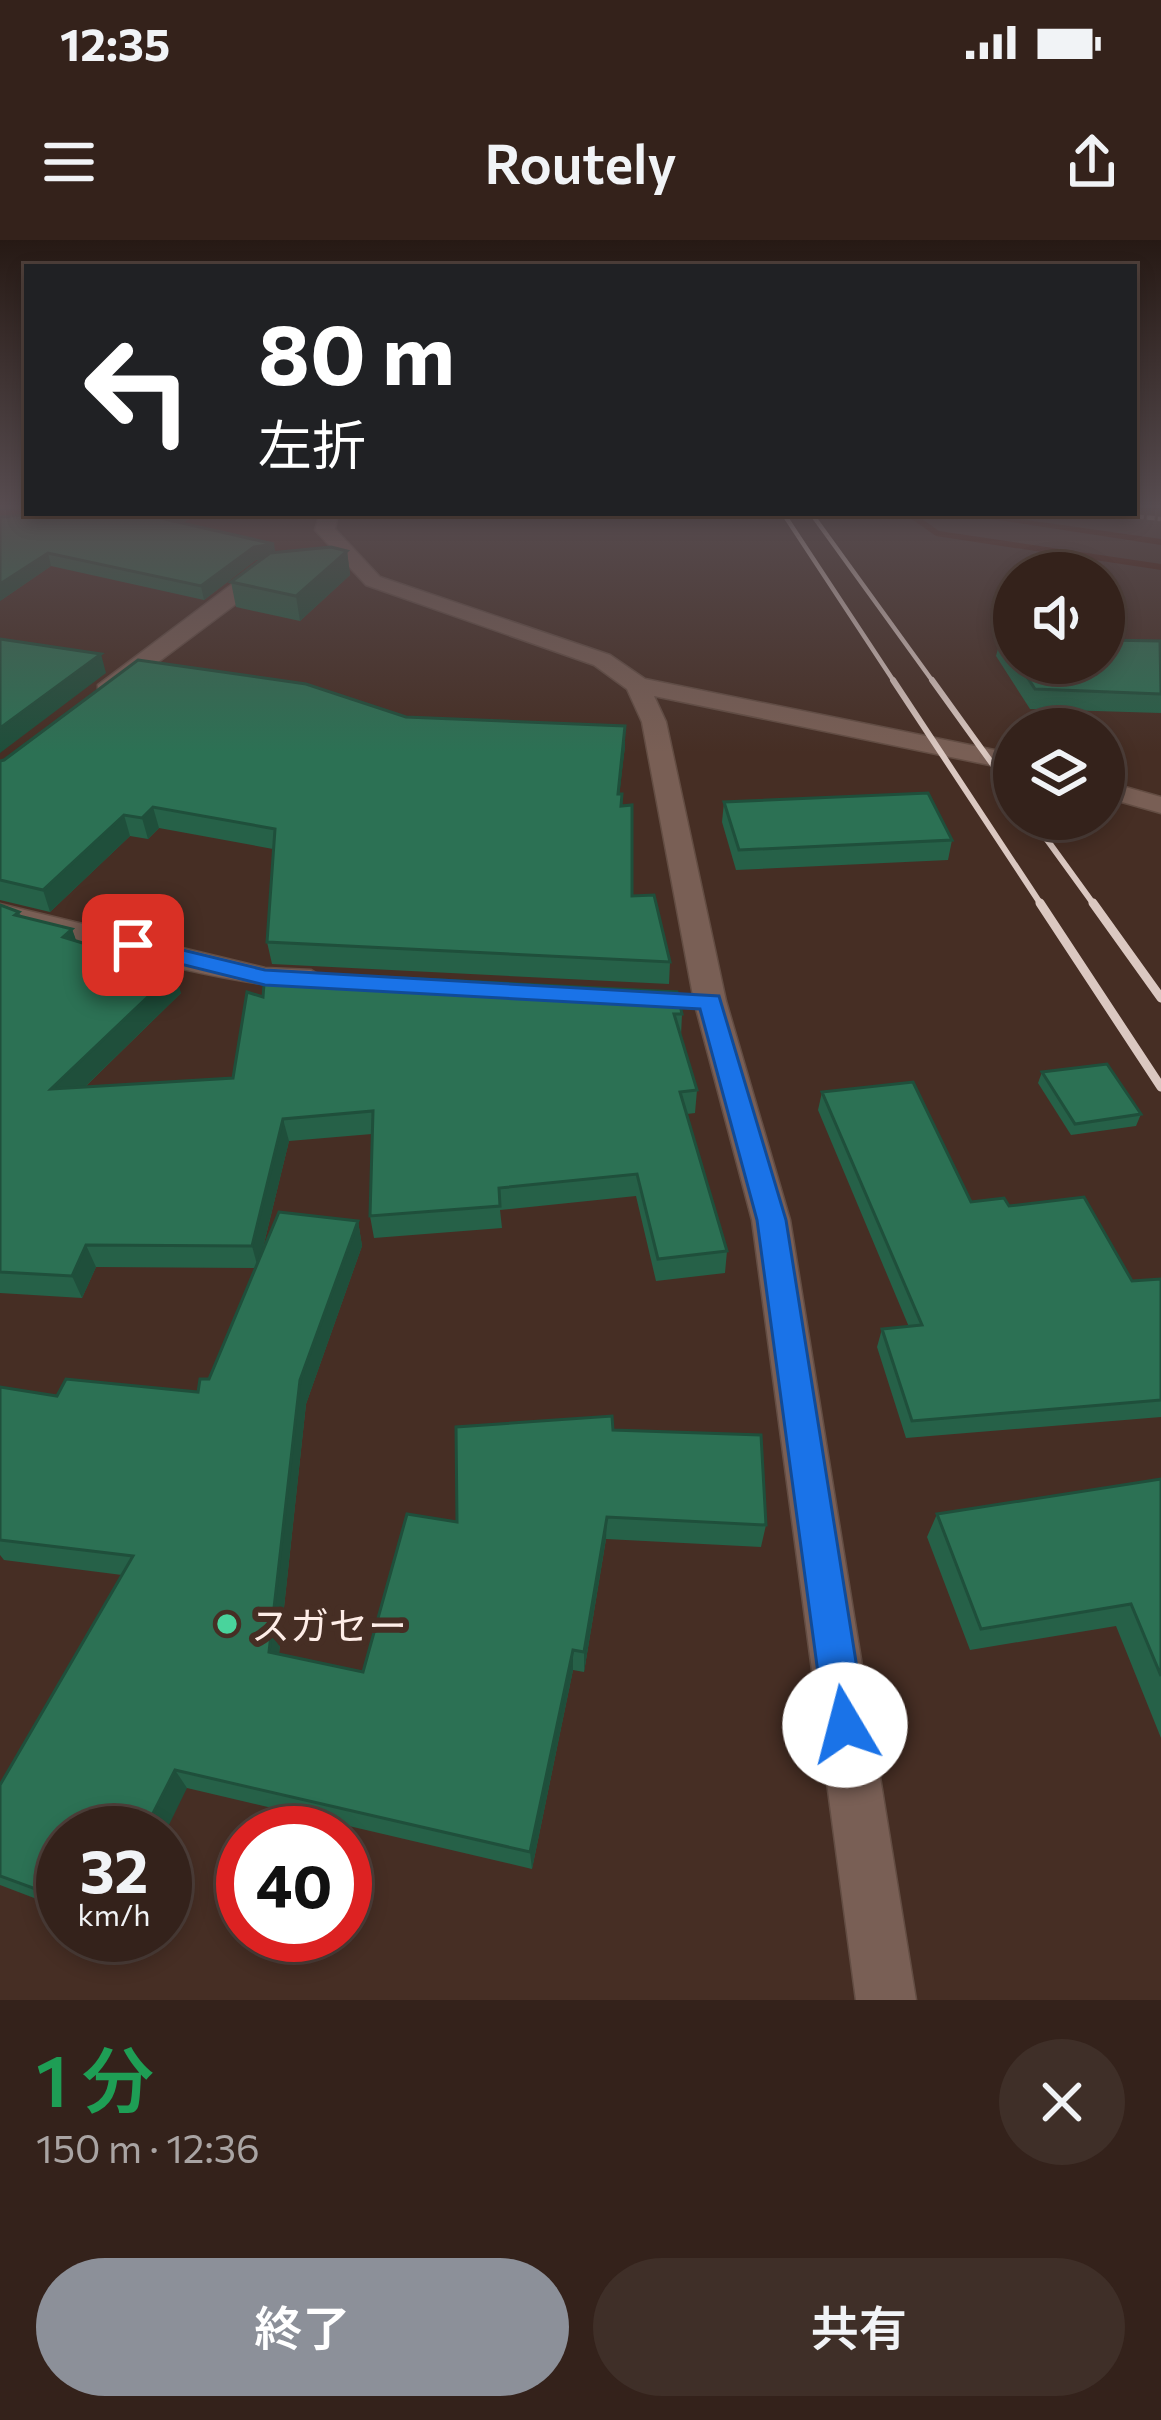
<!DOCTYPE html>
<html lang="ja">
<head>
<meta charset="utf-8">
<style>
  body { margin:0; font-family:Commissioner,"Noto Sans JP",sans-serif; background:#3f2f28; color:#f1f3f6; height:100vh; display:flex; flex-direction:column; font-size:45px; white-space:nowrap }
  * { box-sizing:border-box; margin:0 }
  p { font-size:39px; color:#a9a4a3 }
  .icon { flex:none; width:66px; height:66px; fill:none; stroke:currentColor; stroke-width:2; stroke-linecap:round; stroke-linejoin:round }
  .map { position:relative; height:1760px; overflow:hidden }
  .details { display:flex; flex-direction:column; background:#34221b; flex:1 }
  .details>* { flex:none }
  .top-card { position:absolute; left:24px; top:24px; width:1113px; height:252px; border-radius:0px; box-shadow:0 6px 18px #0003,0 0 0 3px #4e3f3a; background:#202124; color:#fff; overflow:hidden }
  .tools { position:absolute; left:993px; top:312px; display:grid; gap:24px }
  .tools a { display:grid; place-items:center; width:132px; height:132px; border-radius:50%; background:#34221b; box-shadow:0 6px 18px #0003,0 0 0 3px #4e3f3a; font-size:60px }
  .speed { position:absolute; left:36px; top:1566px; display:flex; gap:24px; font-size:60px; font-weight:700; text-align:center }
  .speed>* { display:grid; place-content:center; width:156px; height:156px; border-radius:50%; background:#34221b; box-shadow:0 6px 18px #0003,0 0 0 3px #4e3f3a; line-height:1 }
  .speed small { font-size:30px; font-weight:400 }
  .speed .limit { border:18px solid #d22; background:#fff; color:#111 }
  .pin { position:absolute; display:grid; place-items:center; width:102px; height:102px; color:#fff; margin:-51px; border-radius:24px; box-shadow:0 6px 18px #0006 }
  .me { position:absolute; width:132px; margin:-66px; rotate:352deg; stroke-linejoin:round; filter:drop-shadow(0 0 9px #0008) }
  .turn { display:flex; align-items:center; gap:42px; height:252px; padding:0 36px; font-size:54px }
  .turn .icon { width:156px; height:156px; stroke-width:2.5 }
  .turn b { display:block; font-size:84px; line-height:102px }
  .round { display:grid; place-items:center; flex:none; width:126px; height:126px; border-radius:63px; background:#3f2f28 }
  .headline { display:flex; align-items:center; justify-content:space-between; height:204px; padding:0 36px }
  h1 { font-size:72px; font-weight:600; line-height:90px; color:#1e9e55 }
  .button { display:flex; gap:24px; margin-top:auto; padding:24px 36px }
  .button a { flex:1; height:138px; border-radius:72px; background:#8c9099; color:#fff; font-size:48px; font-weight:600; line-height:138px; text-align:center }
  .button a+a { background:#3f2f28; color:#f1f3f6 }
  .status { display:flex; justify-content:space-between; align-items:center; height:84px; padding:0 60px; background:#34221b; direction:ltr }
  .status svg { height:33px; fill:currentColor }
  header { display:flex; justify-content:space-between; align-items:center; height:156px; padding:0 36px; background:#34221b; font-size:54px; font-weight:600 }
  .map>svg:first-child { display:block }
</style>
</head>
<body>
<div class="status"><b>12:35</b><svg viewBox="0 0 49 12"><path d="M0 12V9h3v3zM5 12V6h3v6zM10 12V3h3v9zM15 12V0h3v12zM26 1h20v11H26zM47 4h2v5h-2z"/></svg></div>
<header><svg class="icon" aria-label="menu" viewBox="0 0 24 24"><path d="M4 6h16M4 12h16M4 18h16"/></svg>Routely<svg class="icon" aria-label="share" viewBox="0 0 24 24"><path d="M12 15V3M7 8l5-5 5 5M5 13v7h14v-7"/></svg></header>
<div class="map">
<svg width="1161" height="1760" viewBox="0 0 1161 1760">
  <rect width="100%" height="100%" fill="#462e24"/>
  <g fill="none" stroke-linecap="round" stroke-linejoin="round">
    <g fill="#410" fill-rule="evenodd">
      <path d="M 903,273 L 914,273 L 939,291 L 1161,324 L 1161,330 L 936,296 Z"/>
      <path d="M 952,273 L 977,273 L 1161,299 L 1161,305 Z"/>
    </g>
    <g stroke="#634d43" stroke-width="3">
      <g id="minor">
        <path d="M 320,273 L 338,273 L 335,289 L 380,337 L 610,415 L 645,439 L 1014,514 L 1014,530 L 654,456 L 666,482 L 726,761 L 790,980 L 916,1760 L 856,1760 L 752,980 L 694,761 L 642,482 L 627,449 L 594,425 L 366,345 L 315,290 Z"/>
        <path d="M 273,321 L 280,323 L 280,331 L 114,455 L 98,455 L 98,445 L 259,324 Z"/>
        <path d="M 1104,541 L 1161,557 L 1161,573 L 1104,557 Z"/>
        <path d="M 0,664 L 265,728 L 311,730 L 327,740 C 304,770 47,694 0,682 Z"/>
      </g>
    </g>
    <path stroke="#8d7870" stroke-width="4.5" stroke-dasharray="8 3" stroke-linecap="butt" d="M 1103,273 L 1161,279"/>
    <use href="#minor" fill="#795f55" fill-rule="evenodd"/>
    <g stroke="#dbc8c1" stroke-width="4.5">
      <path d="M 783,273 L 895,443"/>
      <path d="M 811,273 L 934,443"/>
    </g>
    <g stroke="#dbc8c1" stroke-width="6">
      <path d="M 893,440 L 1042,666"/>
      <path d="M 932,440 L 1014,554"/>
      <path d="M 1032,579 L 1095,666"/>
    </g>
    <g stroke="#dbc8c1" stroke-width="9">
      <path d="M 1040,663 L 1161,847"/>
      <path d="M 1093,663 L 1161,758"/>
    </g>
  </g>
  <g fill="#266148">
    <path d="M 0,266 L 27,266 L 27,269 L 0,270 Z"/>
    <path d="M 50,273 L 200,273 L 182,283 L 275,313 L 347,311 L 350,335 L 300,381 L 236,367 L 231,342 L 261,320 L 256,320 L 204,360 L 51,326 L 0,361 Z"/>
    <path d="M 1001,397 L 1014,397 L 1014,423 L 1104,423 L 1161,404 L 1161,473 L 1030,469 L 996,416 Z"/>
    <path d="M 406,477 L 625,506 L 619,554 L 632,656 L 670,722 L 669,744 L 272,724 L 267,702 L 273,609 L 159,588 L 148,599 L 130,596 L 50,672 L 0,660 L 0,521 Z"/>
    <path d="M 724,562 L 952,600 L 948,620 L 736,630 L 722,582 Z"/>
    <path d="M 0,665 L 19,672 L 21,676 L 72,689 L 76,701 L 181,753 L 85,847 L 233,838 L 263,757 L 682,774 L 681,796 L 697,850 L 695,873 L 687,874 L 727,1011 L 725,1033 L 656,1041 L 636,956 L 500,970 L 502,988 L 374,998 L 370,976 L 372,894 L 289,901 L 262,1012 L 358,981 L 362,1006 L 306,1164 L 279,1414 L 363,1432 L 457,1282 L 613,1190 L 766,1285 L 761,1307 L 606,1299 L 584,1432 L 573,1430 L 532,1629 L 187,1548 L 63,1593 L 63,1669 L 0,1645 L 0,1545 L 122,1335 L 4,1320 L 0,1315 L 0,1147 L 57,1156 L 198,1152 L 209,1139 L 255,1028 L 96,1027 L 82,1058 L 0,1053 Z"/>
    <path d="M 1042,832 L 1141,874 L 1136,886 L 1071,895 L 1038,843 Z"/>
    <path d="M 822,852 L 971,962 L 1009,966 L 1132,1041 L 1161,1039 L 1161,1177 L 906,1198 L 877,1107 L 882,1089 L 909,1087 L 818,870 Z"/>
    <path d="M 1161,1239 L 1161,1498 L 1116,1386 L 970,1410 L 927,1297 L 937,1274 Z"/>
  </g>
  <g fill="#1f4f3b">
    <path d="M 175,273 L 200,273 L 167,292 L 164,279 Z"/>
    <path d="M 274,304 L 276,317 L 256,320 L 204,360 L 201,346 L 254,307 Z"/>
    <path d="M 347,311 L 350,335 L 300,381 L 296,356 Z"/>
    <path d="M 48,313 L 51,326 L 0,361 L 0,344 Z"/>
    <path d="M 101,414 L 106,433 L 0,513 L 0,488 Z"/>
    <path d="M 625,486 L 625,506 L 617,575 L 618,554 Z"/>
    <path d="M 153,567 L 159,588 L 148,599 L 142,578 Z"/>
    <path d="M 124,575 L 130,596 L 50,672 L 43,650 Z"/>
    <path d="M 72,689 L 80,711 L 63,697 Z"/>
    <path d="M 175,731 L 181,753 L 60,871 L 51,849 Z"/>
    <path d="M 283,879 L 289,901 L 258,1028 L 252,1006 Z"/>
    <path d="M 358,981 L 362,1006 L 306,1164 L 277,1432 L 269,1412 L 300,1140 Z"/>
    <path d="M 86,1005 L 96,1027 L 82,1058 L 72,1036 Z"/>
    <path d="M 607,1277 L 606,1299 L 584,1432 L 584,1412 Z"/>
    <path d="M 573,1410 L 573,1430 L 532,1629 L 530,1612 Z"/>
    <path d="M 175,1530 L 187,1548 L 165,1593 L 143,1593 Z"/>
  </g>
  <g fill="#2c7154" stroke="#1f4f3b" stroke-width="3">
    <path d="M 50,273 L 175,273 L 164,279 L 274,304 L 254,307 L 201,346 L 48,313 L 0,344 L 0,277 Z"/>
    <path d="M 331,307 L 347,311 L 296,356 L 231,342 L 270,313 Z"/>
    <path d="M 1001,397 L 1014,397 L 1014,417 Z"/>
    <path d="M 0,399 L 101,414 L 0,488 Z"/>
    <path d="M 1104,400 L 1160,401 L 1161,454 L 1035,449 L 1018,423 L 1104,423 Z"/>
    <path d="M 138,420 L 306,444 L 406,477 L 625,486 L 618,554 L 622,554 L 621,566 L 632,565 L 632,656 L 654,655 L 670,722 L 267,702 L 275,589 L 153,567 L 142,578 L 124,575 L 43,650 L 0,640 L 0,521 L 4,520 Z"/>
    <path d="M 928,553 L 952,600 L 739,610 L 724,562 Z"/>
    <path d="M 0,665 L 19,672 L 15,675 L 72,689 L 63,697 L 175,731 L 51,849 L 233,838 L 247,752 L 263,757 L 265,731 L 677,752 L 682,774 L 674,774 L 697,850 L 680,852 L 727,1011 L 658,1019 L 637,934 L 499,948 L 500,966 L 370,976 L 373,871 L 283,879 L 252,1006 L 86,1005 L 72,1036 L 0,1032 Z"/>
    <path d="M 1107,824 L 1141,874 L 1075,884 L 1042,832 Z"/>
    <path d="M 913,842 L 971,962 L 1004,958 L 1009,966 L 1084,957 L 1132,1041 L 1161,1039 L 1161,1160 L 912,1181 L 882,1089 L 922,1085 L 822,852 Z"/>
    <path d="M 279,972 L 358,981 L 300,1140 L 269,1412 L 363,1432 L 407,1274 L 457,1282 L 456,1187 L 612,1176 L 613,1190 L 761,1195 L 766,1285 L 607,1277 L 584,1412 L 573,1410 L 530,1612 L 175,1530 L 143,1593 L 63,1593 L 63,1659 L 0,1636 L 0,1545 L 133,1316 L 0,1300 L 0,1147 L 57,1156 L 66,1139 L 198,1152 L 200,1139 L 209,1139 Z"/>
    <path d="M 1161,1239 L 1161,1436 L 1131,1364 L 981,1389 L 937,1274 Z"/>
  </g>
  <linearGradient id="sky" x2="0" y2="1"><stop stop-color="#261914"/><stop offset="0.52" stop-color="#574c50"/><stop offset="1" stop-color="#574c50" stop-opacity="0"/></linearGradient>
  <rect width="1161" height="512" fill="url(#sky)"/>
  <path fill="#1a73e8" stroke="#114b97" stroke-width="3" d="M 133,698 L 265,730 L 719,756 L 786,980 L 866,1485 L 860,1499 L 845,1505 L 831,1499 L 825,1485 L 757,980 L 700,769 L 265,745 L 124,710 L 121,705 Z"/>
  <circle fill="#49d49c" stroke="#462e24" stroke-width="4.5" cx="227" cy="1384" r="12"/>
  <g text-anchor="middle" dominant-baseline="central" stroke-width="12" stroke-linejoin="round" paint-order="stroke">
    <g font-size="39" fill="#feede7" stroke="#462e24" text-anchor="start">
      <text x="251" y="1384">スガセー</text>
    </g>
  </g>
</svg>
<div class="tools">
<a><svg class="icon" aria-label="sound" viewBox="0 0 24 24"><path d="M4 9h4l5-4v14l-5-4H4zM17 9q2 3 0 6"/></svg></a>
<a><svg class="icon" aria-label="layers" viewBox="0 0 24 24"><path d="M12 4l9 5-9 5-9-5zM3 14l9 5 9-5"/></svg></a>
</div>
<div class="speed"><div>32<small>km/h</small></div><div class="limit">40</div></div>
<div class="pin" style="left:133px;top:705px;background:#d93025"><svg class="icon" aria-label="arrive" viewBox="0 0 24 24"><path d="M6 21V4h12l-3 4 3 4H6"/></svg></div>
<svg class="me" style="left:845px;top:1485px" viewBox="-20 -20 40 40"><circle r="19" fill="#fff"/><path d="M0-13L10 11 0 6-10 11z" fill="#1a73e8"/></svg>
<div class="top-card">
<div class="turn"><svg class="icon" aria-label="left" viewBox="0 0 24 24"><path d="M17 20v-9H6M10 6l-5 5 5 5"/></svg><div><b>80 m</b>左折</div></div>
</div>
</div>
<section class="details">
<div class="headline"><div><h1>1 分</h1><p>150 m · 12:36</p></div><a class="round"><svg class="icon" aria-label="close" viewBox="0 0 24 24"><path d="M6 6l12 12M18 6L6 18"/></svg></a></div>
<div class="button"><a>終了</a><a>共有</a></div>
</section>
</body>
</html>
